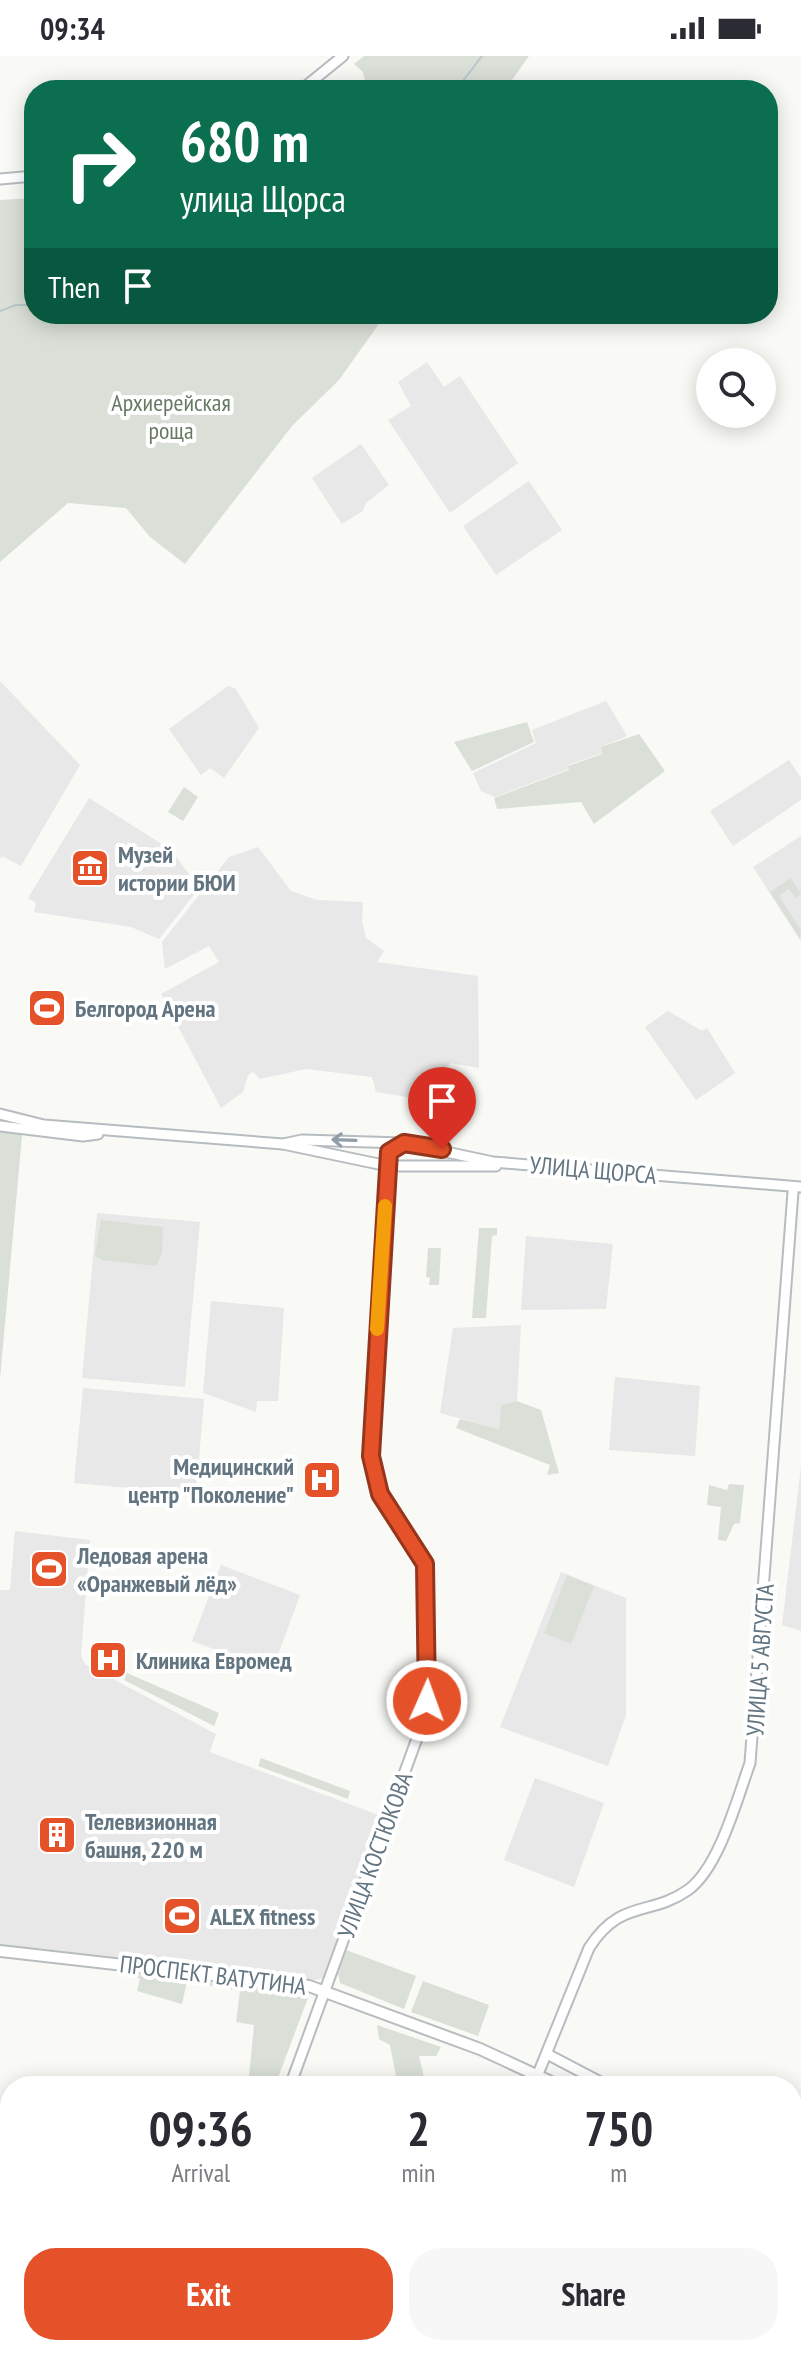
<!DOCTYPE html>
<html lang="en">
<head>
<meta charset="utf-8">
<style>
  body { margin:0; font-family:"PT Sans Narrow",sans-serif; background:#f7f7f7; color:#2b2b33; height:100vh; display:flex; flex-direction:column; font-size:30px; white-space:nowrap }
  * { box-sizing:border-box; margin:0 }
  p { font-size:26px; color:#7c7c81 }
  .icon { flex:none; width:44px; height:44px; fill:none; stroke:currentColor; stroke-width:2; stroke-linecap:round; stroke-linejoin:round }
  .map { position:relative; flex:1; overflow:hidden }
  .drawer { position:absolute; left:0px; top:2020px; width:802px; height:280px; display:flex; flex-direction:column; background:#fff; border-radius:32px 32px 0 0; box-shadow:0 4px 20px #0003 }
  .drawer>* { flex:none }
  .top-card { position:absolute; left:24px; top:24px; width:754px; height:244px; border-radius:32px; box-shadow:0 4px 20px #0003; background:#0b6e4f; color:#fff; overflow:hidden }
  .fabs { position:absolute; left:696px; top:292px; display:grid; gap:16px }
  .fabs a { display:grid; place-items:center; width:80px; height:80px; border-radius:50%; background:#fff; box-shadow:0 4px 20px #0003; font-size:40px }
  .pin { position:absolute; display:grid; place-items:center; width:68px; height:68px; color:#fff; margin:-82px -34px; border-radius:50% 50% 50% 0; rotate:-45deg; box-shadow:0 0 8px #0007 }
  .pin .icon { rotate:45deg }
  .me { position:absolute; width:88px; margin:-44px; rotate:2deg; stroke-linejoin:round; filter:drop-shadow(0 0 6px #0008) }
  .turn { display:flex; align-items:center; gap:28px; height:168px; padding:0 24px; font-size:36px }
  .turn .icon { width:104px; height:104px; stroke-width:2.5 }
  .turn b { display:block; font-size:56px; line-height:68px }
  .then { display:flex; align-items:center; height:76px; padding:0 24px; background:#0003; gap:16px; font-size:30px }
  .eta { display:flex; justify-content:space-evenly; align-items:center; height:136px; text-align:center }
  .eta b { font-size:48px; font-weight:800; line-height:56px }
  .button { display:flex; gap:16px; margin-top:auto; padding:16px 24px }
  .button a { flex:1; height:92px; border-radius:32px; background:#e55229; color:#fff; font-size:32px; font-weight:800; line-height:92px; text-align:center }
  .button a+a { background:#f7f7f7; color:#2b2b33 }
  .status { display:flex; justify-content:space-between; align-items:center; height:56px; padding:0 40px; background:#fff; direction:ltr }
  .status svg { height:22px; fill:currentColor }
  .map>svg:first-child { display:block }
</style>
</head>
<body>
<div class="status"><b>09:34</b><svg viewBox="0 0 49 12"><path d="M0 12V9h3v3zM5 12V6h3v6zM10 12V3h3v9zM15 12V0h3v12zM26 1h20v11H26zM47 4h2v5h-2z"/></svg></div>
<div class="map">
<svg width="801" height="2300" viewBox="0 0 801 2300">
  <rect width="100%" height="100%" fill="#f9f9f6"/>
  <g fill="#e7e8e7">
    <path d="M 427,306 L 444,331 L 460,320 L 518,407 L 450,457 L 388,364 L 411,350 L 398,326 Z"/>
    <path d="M 361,388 L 389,429 L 366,447 L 363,455 L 342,468 L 312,422 Z"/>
    <path d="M 529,425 L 562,474 L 496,519 L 463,470 Z"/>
    <path d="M 0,625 L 80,709 L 21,810 L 2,800 L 0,803 Z"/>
    <path d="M 228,630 L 236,633 L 259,672 L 224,722 L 210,712 L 201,719 L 169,673 Z"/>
    <path d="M 606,645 L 627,680 L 601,691 L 602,697 L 568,709 L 569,713 L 495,741 L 481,735 L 473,717 L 536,687 L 532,674 Z"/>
    <path d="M 789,704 L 801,722 L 801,744 L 733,790 L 710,755 Z"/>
    <path d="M 89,742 L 171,794 L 197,829 L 196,836 L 159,883 L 131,871 L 34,856 L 36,847 L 28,842 Z"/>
    <path d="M 801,780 L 801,883 L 800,884 L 753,811 Z"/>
    <path d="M 258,791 L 291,835 L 317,844 L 363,846 L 362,865 L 366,882 L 384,895 L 377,906 L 478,920 L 479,1012 L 451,1007 L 413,1042 L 376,1036 L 372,1021 L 306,1013 L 260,1023 L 253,1016 L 248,1019 L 243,1036 L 221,1052 L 161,938 L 219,906 L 209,890 L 165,913 L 162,886 L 229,801 Z"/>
    <path d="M 668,955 L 702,975 L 707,972 L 735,1017 L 696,1044 L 645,971 Z"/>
    <path d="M 97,1157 L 200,1166 L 185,1331 L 82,1322 Z"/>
    <path d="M 526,1180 L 613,1188 L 606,1253 L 521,1254 Z"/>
    <path d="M 211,1245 L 284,1252 L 278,1345 L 257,1345 L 256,1356 L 203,1337 Z"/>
    <path d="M 521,1269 L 517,1345 L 501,1349 L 499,1373 L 440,1357 L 453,1272 Z"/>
    <path d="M 615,1321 L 700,1330 L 695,1400 L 609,1394 Z"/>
    <path d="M 83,1332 L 204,1343 L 196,1438 L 74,1427 Z"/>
    <path d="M 801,1411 L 801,1575 L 782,1569 Z"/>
    <path d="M 15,1475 L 90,1484 L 81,1600 L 85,1608 L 216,1678 L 210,1696 L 384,1761 L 355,1847 L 348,1855 L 340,1885 L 323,1922 L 316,1924 L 0,1888 L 0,1534 L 10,1534 Z"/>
    <path d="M 221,1509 L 300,1539 L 272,1615 L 192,1585 Z"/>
    <path d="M 561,1516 L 626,1542 L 626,1659 L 608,1710 L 500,1671 Z"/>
    <path d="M 535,1722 L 604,1747 L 574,1831 L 504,1804 Z"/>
    <path d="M 792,2083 L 801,2086 L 801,2168 L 792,2160 Z"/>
  </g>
  <g fill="#dae0d7">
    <path d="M 364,0 L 529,0 L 505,34 L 360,34 L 366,29 L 363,16 L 354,8 Z"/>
    <path d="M 34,142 L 34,258 L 386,258 L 339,324 L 292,370 L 185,508 L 150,481 L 126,452 L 68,447 L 0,506 L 0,144 Z"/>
    <path d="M 527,666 L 534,686 L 472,715 L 454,686 Z"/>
    <path d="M 639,678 L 665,715 L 594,768 L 581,746 L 497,753 L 494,742 L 569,714 L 568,710 L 602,698 L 601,691 Z"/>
    <path d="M 184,731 L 198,741 L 183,765 L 168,756 Z"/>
    <path d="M 791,822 L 801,838 L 796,842 L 789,833 L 779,840 L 801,874 L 800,883 L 770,836 Z"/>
    <path d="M 0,1073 L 21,1076 L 22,1080 L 0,1323 Z"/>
    <path d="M 101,1164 L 163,1171 L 162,1197 L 156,1210 L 102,1204 L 95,1199 Z"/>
    <path d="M 479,1172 L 497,1172 L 497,1179 L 492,1180 L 486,1262 L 472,1262 Z"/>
    <path d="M 428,1192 L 441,1192 L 439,1229 L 429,1229 L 430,1222 L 426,1221 Z"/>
    <path d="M 517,1345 L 541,1354 L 559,1417 L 547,1419 L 550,1409 L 456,1372 L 460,1363 L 499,1373 L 501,1349 Z"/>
    <path d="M 729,1428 L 744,1429 L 740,1467 L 734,1468 L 726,1485 L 718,1484 L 721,1451 L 707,1449 L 709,1429 L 727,1434 Z"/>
    <path d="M 567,1519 L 594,1530 L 571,1588 L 544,1577 Z"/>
    <path d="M 127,1617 L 219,1657 L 214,1670 L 124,1624 Z"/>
    <path d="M 261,1702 L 350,1735 L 348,1743 L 258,1710 Z"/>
    <path d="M 346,1894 L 416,1920 L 404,1953 L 340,1927 L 338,1918 Z"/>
    <path d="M 136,1916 L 188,1921 L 182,1948 L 137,1935 L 140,1923 L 132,1919 Z"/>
    <path d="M 201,1923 L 309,1939 L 275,2030 L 248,2030 L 254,1969 L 236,1966 L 240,1935 L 201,1928 Z"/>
    <path d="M 423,1925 L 489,1949 L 478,1980 L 411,1956 Z"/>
    <path d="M 377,1969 L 441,1991 L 436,2000 L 419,2000 L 426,2030 L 398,2030 L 390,1989 L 379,1983 Z"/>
  </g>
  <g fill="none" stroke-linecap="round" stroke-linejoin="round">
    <g stroke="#bac7cb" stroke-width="2">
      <path d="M 456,34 L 482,0"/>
      <path d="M 0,255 L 16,249 L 34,249"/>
      <path d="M 173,258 L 253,263 L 265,258"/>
    </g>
    <g stroke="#b6bcc0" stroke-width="13">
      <g id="secondary">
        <path d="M 301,34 L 343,0"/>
        <path d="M 0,123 L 34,120"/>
        <path d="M 0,1058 L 44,1069 L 283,1088 L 388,1110 L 496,1110"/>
        <path d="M 0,1070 L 83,1080 L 98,1078"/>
        <path d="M 283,1088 L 302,1084 L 403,1087"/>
        <path d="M 547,1998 L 608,2030"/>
        <path d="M 538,2018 L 589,1892 C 621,1842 650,1861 688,1834 C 719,1812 737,1743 750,1707 L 793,1136"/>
        <path d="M 290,2030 L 423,1666 L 427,1645 L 425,1508 L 380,1438 L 371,1400 L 389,1096 L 404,1087 L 493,1106 L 801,1131"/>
        <path d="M 792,2168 L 801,2175"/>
        <path d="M 196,2300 L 198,2290"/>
      </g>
    </g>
    <g stroke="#b7bcbf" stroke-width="14">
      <g id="primary">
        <path d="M 0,1895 L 309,1930 L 480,1993 L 560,2030"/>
        <path d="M 792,2205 L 801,2212"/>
        <path d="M 792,2215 L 801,2222"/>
      </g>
    </g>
    <use href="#secondary" stroke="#fff" stroke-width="9"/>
    <use href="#primary" stroke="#fff" stroke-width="10"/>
  </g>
  <defs><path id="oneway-shaft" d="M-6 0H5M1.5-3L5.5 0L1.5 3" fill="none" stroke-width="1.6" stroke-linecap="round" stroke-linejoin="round" transform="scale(2)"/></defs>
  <use stroke="#929ea7" href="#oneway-shaft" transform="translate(344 1084) rotate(-178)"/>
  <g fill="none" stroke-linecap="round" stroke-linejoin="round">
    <g stroke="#95351b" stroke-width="20">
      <path id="route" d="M 427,1645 L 425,1508 L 380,1438 L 371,1400 L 389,1096 L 404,1087 L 442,1093"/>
    </g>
    <use href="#route" stroke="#e55229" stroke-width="14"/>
    <path stroke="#f59e0b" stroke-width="14" d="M 377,1273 L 385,1150"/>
  </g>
  <defs>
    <g id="museum-square" transform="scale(2)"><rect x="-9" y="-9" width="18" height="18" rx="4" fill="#e55229" stroke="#fff"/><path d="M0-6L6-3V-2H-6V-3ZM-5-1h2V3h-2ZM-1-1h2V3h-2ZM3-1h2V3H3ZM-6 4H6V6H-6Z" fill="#fff"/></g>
    <g id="stadium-square" transform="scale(2)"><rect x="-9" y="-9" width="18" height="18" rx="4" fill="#e55229" stroke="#fff"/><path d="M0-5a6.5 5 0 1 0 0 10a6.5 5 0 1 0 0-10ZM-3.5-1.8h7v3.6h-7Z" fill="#fff"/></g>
    <g id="hospital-square" transform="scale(2)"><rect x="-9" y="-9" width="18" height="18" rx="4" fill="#e55229" stroke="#fff"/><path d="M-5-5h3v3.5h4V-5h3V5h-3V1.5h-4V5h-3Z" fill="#fff"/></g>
    <g id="building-square" transform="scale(2)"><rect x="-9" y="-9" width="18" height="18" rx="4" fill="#e55229" stroke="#fff"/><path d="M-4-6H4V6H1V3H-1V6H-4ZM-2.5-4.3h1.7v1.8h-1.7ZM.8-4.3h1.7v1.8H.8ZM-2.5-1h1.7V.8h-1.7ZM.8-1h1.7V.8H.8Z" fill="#fff"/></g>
  </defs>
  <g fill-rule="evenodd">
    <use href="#museum-square" x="90" y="812"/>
    <use href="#stadium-square" x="47" y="952"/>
    <use href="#hospital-square" x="322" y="1424"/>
    <use href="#stadium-square" x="49" y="1513"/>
    <use href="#hospital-square" x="108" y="1604"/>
    <use href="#building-square" x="57" y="1779"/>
    <use href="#stadium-square" x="182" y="1860"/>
  </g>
  <g text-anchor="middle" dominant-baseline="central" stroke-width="8" stroke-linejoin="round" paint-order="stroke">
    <g font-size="24" fill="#677962" stroke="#fff">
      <text x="171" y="346">Архиерейская<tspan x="171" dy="28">роща</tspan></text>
    </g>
    <g font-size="24" font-weight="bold" fill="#637581" stroke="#fff" text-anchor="start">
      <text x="118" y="798">Музей<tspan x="118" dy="28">истории БЮИ</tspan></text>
      <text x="75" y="952">Белгород Арена</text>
      <text x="294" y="1410" text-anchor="end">Медицинский<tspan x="294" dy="28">центр "Поколение"</tspan></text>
      <text x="77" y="1499">Ледовая арена<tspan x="77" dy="28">«Оранжевый лёд»</tspan></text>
      <text x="136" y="1604">Клиника Евромед</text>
      <text x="85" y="1765">Телевизионная<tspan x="85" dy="28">башня, 220 м</tspan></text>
      <text x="210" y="1860">ALEX fitness</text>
    </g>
    <g font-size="24" fill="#637581" stroke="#fff">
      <text transform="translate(593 1114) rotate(5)">УЛИЦА ЩОРСА</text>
      <text transform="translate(760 1604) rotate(-86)">УЛИЦА 5 АВГУСТА</text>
      <text transform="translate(375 1799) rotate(-70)">УЛИЦА КОСТЮКОВА</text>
      <text transform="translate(213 1919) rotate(7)">ПРОСПЕКТ ВАТУТИНА</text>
    </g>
  </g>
</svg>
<div class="fabs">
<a><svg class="icon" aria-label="search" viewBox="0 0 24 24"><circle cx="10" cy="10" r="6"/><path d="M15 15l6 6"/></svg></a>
</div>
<div class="pin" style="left:442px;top:1093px;background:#d93025"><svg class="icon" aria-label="arrive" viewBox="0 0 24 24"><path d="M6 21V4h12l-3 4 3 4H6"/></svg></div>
<svg class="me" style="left:427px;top:1645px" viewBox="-20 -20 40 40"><circle r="17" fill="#e55229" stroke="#fff" stroke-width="3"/><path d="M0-11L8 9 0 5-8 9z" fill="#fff"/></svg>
<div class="top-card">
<div class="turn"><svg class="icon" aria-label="right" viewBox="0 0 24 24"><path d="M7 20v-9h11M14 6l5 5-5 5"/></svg><div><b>680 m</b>улица Щорса</div></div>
<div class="then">Then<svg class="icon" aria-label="arrive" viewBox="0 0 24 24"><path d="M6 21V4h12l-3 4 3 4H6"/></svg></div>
</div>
<section class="drawer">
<div class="eta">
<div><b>09:36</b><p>Arrival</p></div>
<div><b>2</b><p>min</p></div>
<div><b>750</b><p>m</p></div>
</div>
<div class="button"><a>Exit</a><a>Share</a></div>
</section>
</div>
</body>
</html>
